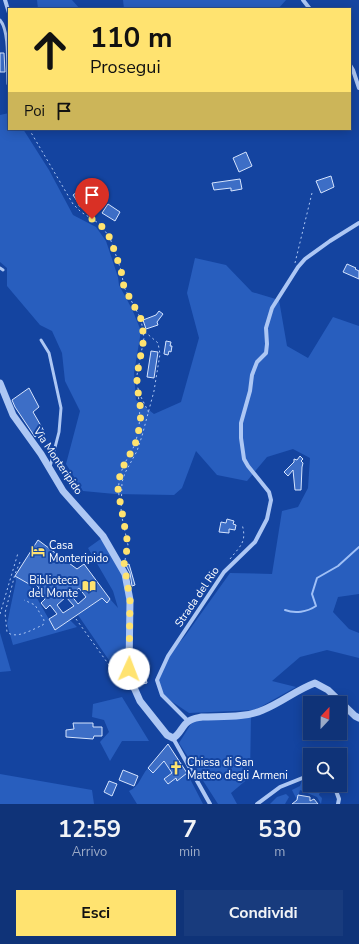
<!DOCTYPE html>
<html lang="it">
<head>
<meta charset="utf-8">
<style>
  body { margin:0; font-family:"Nunito Sans",sans-serif; background:#183b7d; color:#f1f3f6; height:100vh; display:flex; flex-direction:column; font-size:15px; white-space:nowrap }
  * { box-sizing:border-box; margin:0 }
  p { font-size:13px; color:#9baac6 }
  .icon { flex:none; width:22px; height:22px; fill:none; stroke:currentColor; stroke-width:2; stroke-linecap:round; stroke-linejoin:round }
  .map { position:relative; height:804px; overflow:hidden }
  .side { display:flex; flex-direction:column; background:#0f3378; flex:1 }
  .side>* { flex:none }
  .banner { position:absolute; left:8px; top:8px; width:343px; height:122px; border-radius:0px; box-shadow:0 2px 10px #0003,0 0 0 1px #2f4e8a; background:#ffe370; color:#111; overflow:hidden }
  .needle { width:26px; rotate:22deg }
  .tools { position:absolute; left:303px; top:696px; display:grid; gap:8px }
  .tools a { display:grid; place-items:center; width:44px; height:44px; border-radius:0px; background:#0f3378; box-shadow:0 2px 10px #0003,0 0 0 1px #2f4e8a; font-size:20px }
  .pin { position:absolute; display:grid; place-items:center; width:34px; height:34px; color:#fff; margin:-41px -17px; border-radius:50% 50% 50% 0; rotate:-45deg; box-shadow:0 0 4px #0007 }
  .pin .icon { rotate:45deg }
  .me { position:absolute; width:44px; margin:-22px; rotate:2deg; stroke-linejoin:round; filter:drop-shadow(0 0 3px #0008) }
  .turn { display:flex; align-items:center; gap:14px; height:84px; padding:0 16px; font-size:18px }
  .turn .icon { width:52px; height:52px; stroke-width:2.5 }
  .turn b { display:block; font-size:28px; line-height:34px }
  .then { display:flex; align-items:center; height:38px; padding:0 16px; background:#0003; gap:8px; font-size:15px }
  .eta { display:flex; justify-content:space-evenly; align-items:center; height:68px; text-align:center }
  .eta b { font-size:24px; font-weight:700; line-height:28px }
  .action { display:flex; gap:8px; margin-top:auto; padding:8px 16px }
  .action a { flex:1; height:46px; border-radius:0px; background:#ffe370; color:#111; font-size:16px; font-weight:700; line-height:46px; text-align:center }
  .action a+a { background:#183b7d; color:#f1f3f6 }
  .map>svg:first-child { display:block }
</style>
</head>
<body>
<div class="map">
<svg width="359" height="804" viewBox="0 0 359 804">
  <rect width="100%" height="100%" fill="#1444a0"/>
  <g fill="#285ebe">
    <path d="M 37,0 L 72,0 L 80,9 L 38,9 Z"/>
    <path d="M 123,0 L 286,0 L 278,9 L 124,9 Z"/>
    <path d="M 9,113 L 9,129 L 23,129 L 49,170 L 73,215 L 96,227 L 106,241 L 118,277 L 119,285 L 132,309 L 141,331 L 134,373 L 136,400 L 154,414 L 181,402 L 199,338 L 187,293 L 195,258 L 226,265 L 252,292 L 279,300 L 287,346 L 308,358 L 333,317 L 359,326 L 359,594 L 338,597 L 333,612 L 349,629 L 359,633 L 359,658 L 327,650 L 300,657 L 272,681 L 296,687 L 255,710 L 189,713 L 162,695 L 157,680 L 168,656 L 185,636 L 230,573 L 272,574 L 282,511 L 298,507 L 308,488 L 310,458 L 293,449 L 267,457 L 247,481 L 217,475 L 196,451 L 182,488 L 174,495 L 115,494 L 83,491 L 66,464 L 80,411 L 65,381 L 62,353 L 52,331 L 40,325 L 7,286 L 7,268 L 0,262 L 0,115 Z"/>
    <path d="M 102,538 L 126,582 L 131,688 L 128,688 L 78,615 L 102,598 L 107,602 L 110,599 L 118,608 L 113,591 L 88,548 Z"/>
    <path d="M 15,576 L 29,584 L 55,630 L 70,620 L 77,627 L 13,645 L 7,624 L 16,581 Z"/>
    <path d="M 0,633 L 11,671 L 0,672 Z"/>
    <path d="M 122,697 L 149,741 L 122,741 L 110,761 L 100,742 L 109,732 L 104,720 L 92,717 L 93,704 Z"/>
    <path d="M 251,714 L 250,777 L 231,793 L 237,804 L 218,804 L 179,743 L 194,719 Z"/>
    <path d="M 164,761 L 172,773 L 168,784 L 176,778 L 177,781 L 187,773 L 203,804 L 137,804 L 129,791 C 140,786 140,777 148,768 L 153,773 Z"/>
    <path d="M 0,774 L 92,790 L 94,804 L 0,804 Z"/>
    <path d="M 306,779 L 307,783 L 321,789 L 319,795 L 322,798 L 321,804 L 317,797 L 300,790 L 297,800 L 292,790 L 300,786 L 302,780 Z"/>
    <path d="M 286,794 L 289,797 L 285,804 L 270,804 L 277,797 Z"/>
  </g>
  <g fill="none" stroke-linecap="round" stroke-linejoin="round">
    <path stroke="#a0c0f6" stroke-width="2" d="M 285,610 C 295,614 307,612 316,606 L 312,594 L 317,578 L 338,566 L 359,547"/>
  </g>
  <g fill="#3d6ec6" stroke="#d6e4fd" fill-rule="evenodd">
    <path d="M 0,53 L 4,53 L 5,72 L 0,72 Z"/>
    <path d="M 246,152 L 252,166 L 239,172 L 233,158 Z"/>
    <path d="M 331,176 L 334,187 L 321,193 L 316,181 Z"/>
    <path d="M 240,179 L 242,189 L 231,191 L 231,188 L 214,190 L 212,183 Z"/>
    <path d="M 77,192 L 82,197 L 88,197 L 87,201 L 91,202 L 91,208 L 79,206 L 79,204 L 73,195 Z"/>
    <path d="M 108,204 L 120,212 L 115,221 L 102,213 Z"/>
    <path d="M 347,264 L 356,268 L 355,269 L 359,271 L 359,279 L 343,272 Z"/>
    <path d="M 159,311 L 163,314 L 157,322 L 158,325 L 146,329 L 143,320 L 156,315 Z"/>
    <path d="M 166,341 L 171,342 L 170,346 L 172,346 L 171,352 L 169,351 L 168,355 L 164,354 Z"/>
    <path d="M 151,351 L 158,352 L 154,378 L 147,377 Z"/>
    <path d="M 29,388 L 39,407 L 33,412 L 44,431 L 35,437 L 15,407 L 12,400 Z"/>
    <path d="M 300,456 L 303,459 L 301,461 L 303,463 L 302,467 L 301,490 L 295,490 L 293,470 L 288,476 L 284,472 L 294,462 L 294,459 L 297,460 Z"/>
    <path d="M 227,519 L 234,521 L 233,524 L 236,525 L 235,530 L 229,529 L 229,533 L 219,532 L 221,522 L 226,523 Z"/>
    <path d="M 38,540 L 77,569 L 84,564 L 110,599 L 107,603 L 102,598 L 55,630 L 49,619 L 57,614 L 50,605 L 46,609 L 41,603 L 45,599 L 38,590 L 39,588 L 32,580 L 29,584 L 15,576 ZM 79,588 L 86,597 L 78,604 L 71,595 ZM 66,597 L 74,606 L 63,613 L 57,605 Z"/>
    <path d="M 129,564 L 135,585 L 132,586 L 130,573 L 126,565 Z"/>
    <path d="M 145,674 L 147,683 L 138,685 L 136,676 Z"/>
    <path d="M 73,723 L 93,723 L 93,727 L 102,727 L 102,736 L 94,736 L 93,739 L 66,737 L 66,730 L 74,729 Z"/>
    <path d="M 168,744 L 187,773 L 177,781 L 176,778 L 168,784 L 164,779 L 172,773 L 164,761 L 153,773 L 148,768 Z"/>
    <path d="M 123,770 L 138,776 L 134,786 L 119,780 Z"/>
    <path d="M 109,781 L 117,784 L 112,796 L 104,792 Z"/>
    <path d="M 298,795 L 310,797 L 310,801 L 314,799 L 318,804 L 292,804 L 297,800 Z"/>
  </g>
  <g fill="none" stroke-linecap="round" stroke-linejoin="round">
    <g stroke="#adc7f4" stroke-width="1" stroke-dasharray="2 3" stroke-linecap="butt">
      <path d="M 29,129 L 73,204 L 81,212 L 100,224 L 110,238 L 121,270 L 124,287 L 141,319 L 144,338 L 137,375 L 137,385 L 140,395 L 149,413"/>
      <path d="M 295,263 L 312,193"/>
      <path d="M 121,505 C 117,492 118,478 124,465 C 128,456 134,449 136,440 C 141,424 140,409 138,393"/>
      <path d="M 230,559 C 241,545 247,542 242,524"/>
      <path d="M 125,560 L 128,545 L 121,513 L 122,482 L 125,473 L 137,451 L 142,436 L 154,391 L 160,354 L 158,343 L 144,331"/>
      <path d="M 20,562 L 15,574 L 5,613 L 7,632 C 16,640 33,629 43,625 L 44,620 L 35,605 L 24,600"/>
      <path d="M 0,614 L 18,553"/>
      <path d="M 76,619 L 127,690"/>
    </g>
    <g stroke="#adc7f4" stroke-width="3">
      <path d="M 0,20 C 10,31 7,68 8,84"/>
      <path d="M 0,268 L 3,270"/>
      <path d="M 41,340 L 49,353 L 61,408 L 59,432 L 50,467"/>
    </g>
    <g stroke="#adc7f4" stroke-width="4">
      <path d="M 5,0 L 9,13"/>
      <path d="M 303,0 L 310,9"/>
      <path d="M 350,65 L 353,70 L 359,88"/>
      <path d="M 188,721 L 162,695 L 157,680 L 168,656 L 224,572 L 255,542 L 267,519 L 271,500 L 269,492 L 248,466 L 244,459 L 241,438 L 241,423 L 250,391 L 252,375 L 257,362 L 266,353 L 267,344 L 266,328 L 272,308 L 298,267 L 305,259 L 330,241 L 359,223"/>
      <path d="M 173,738 L 210,804"/>
      <path d="M 326,785 L 335,788 L 339,799 L 338,804"/>
      <path d="M 257,804 L 280,787 L 305,777 L 310,779"/>
    </g>
    <path stroke="#adc7f4" stroke-width="7" d="M 0,383 L 13,415 L 41,454 L 63,491 L 103,536 L 125,574 L 130,600 L 129,669 L 132,683 L 140,701 L 167,735 L 173,738 C 180,735 182,725 189,721 C 193,718 198,718 202,717 C 222,716 245,718 263,710 C 281,703 296,690 315,683 L 328,690 L 355,716 L 359,718"/>
  </g>
  <g fill="none" stroke-linecap="round" stroke-linejoin="round">
    <path stroke="#ffe370" stroke-width="7" stroke-dasharray="0 12.6" d="M 92,219 L 100,224 L 110,238 L 121,270 L 124,287 L 141,319 L 144,338 L 137,375 L 137,385 L 141,411 L 140,425 L 135,445 L 124,465 L 120,475 L 118,490 L 128,545 L 124,562 L 130,600 L 129,669"/>
  </g>
  <defs>
    <g id="hotel-bare" transform="scale(1.08)"><path d="M-6-4.5h1.5V1H6V5H4.5V3h-9V5H-6ZM-4 0a1.8 1.8 0 1 1 3.6 0ZM.5 0V-2.5h3Q6-2.5 6 0Z" fill="#ffe370" stroke="#1444a0" stroke-width="2.5" paint-order="stroke"/></g>
    <g id="library-bare" transform="scale(1.08)"><path d="M-6-4Q-3-5.5-.7-3.5V5Q-3 3-6 4ZM6-4Q3-5.5 .7-3.5V5Q3 3 6 4Z" fill="#ffe370" stroke="#1444a0" stroke-width="2.5" paint-order="stroke"/></g>
    <g id="church-bare" transform="scale(1.08)"><path d="M-1.2-6h2.4v3.5h3.3v2.4h-3.3V6h-2.4V-.1h-3.3v-2.4h3.3Z" fill="#ffe370" stroke="#1444a0" stroke-width="2.5" paint-order="stroke"/></g>
  </defs>
  <g fill-rule="evenodd">
    <use href="#hotel-bare" x="38" y="551"/>
    <use href="#library-bare" x="89" y="586"/>
    <use href="#church-bare" x="176" y="768"/>
  </g>
  <g text-anchor="middle" dominant-baseline="central" stroke-width="4" stroke-linejoin="round" paint-order="stroke">
    <g font-size="11" fill="#fff" stroke="#1444a0">
      <text transform="translate(58 461) rotate(56)">Via Monteripido</text>
      <text transform="translate(197 597) rotate(-56)">Strada del Rio</text>
    </g>
    <g font-size="11" fill="#fff" stroke="#1444a0" text-anchor="start">
      <text x="49" y="545">Casa<tspan x="49" dy="13">Monteripido</tspan></text>
      <text x="78" y="580" text-anchor="end">Biblioteca<tspan x="78" dy="13">del Monte</tspan></text>
      <text x="187" y="762">Chiesa di San<tspan x="187" dy="13">Matteo degli Armeni</tspan></text>
    </g>
  </g>
</svg>
<div class="tools">
<a><svg class="needle" viewBox="-14 -14 28 28"><path d="M0-13l5 13h-10z" fill="#e53935"/><path d="M0 13l5-13h-10z" fill="#9baac6"/></svg></a>
<a><svg class="icon" aria-label="search" viewBox="0 0 24 24"><circle cx="10" cy="10" r="6"/><path d="M15 15l6 6"/></svg></a>
</div>
<div class="pin" style="left:92px;top:219px;background:#d93025"><svg class="icon" aria-label="arrive" viewBox="0 0 24 24"><path d="M6 21V4h12l-3 4 3 4H6"/></svg></div>
<svg class="me" style="left:129px;top:669px" viewBox="-20 -20 40 40"><circle r="19" fill="#fff"/><path d="M0-13L10 11 0 6-10 11z" fill="#ffe370"/></svg>
<div class="banner">
<div class="turn"><svg class="icon" aria-label="ahead" viewBox="0 0 24 24"><path d="M12 20V5M6 11l6-6 6 6"/></svg><div><b>110 m</b>Prosegui</div></div>
<div class="then">Poi<svg class="icon" aria-label="arrive" viewBox="0 0 24 24"><path d="M6 21V4h12l-3 4 3 4H6"/></svg></div>
</div>
</div>
<section class="side">
<div class="eta">
<div><b>12:59</b><p>Arrivo</p></div>
<div><b>7</b><p>min</p></div>
<div><b>530</b><p>m</p></div>
</div>
<div class="action"><a>Esci</a><a>Condividi</a></div>
</section>
</body>
</html>
